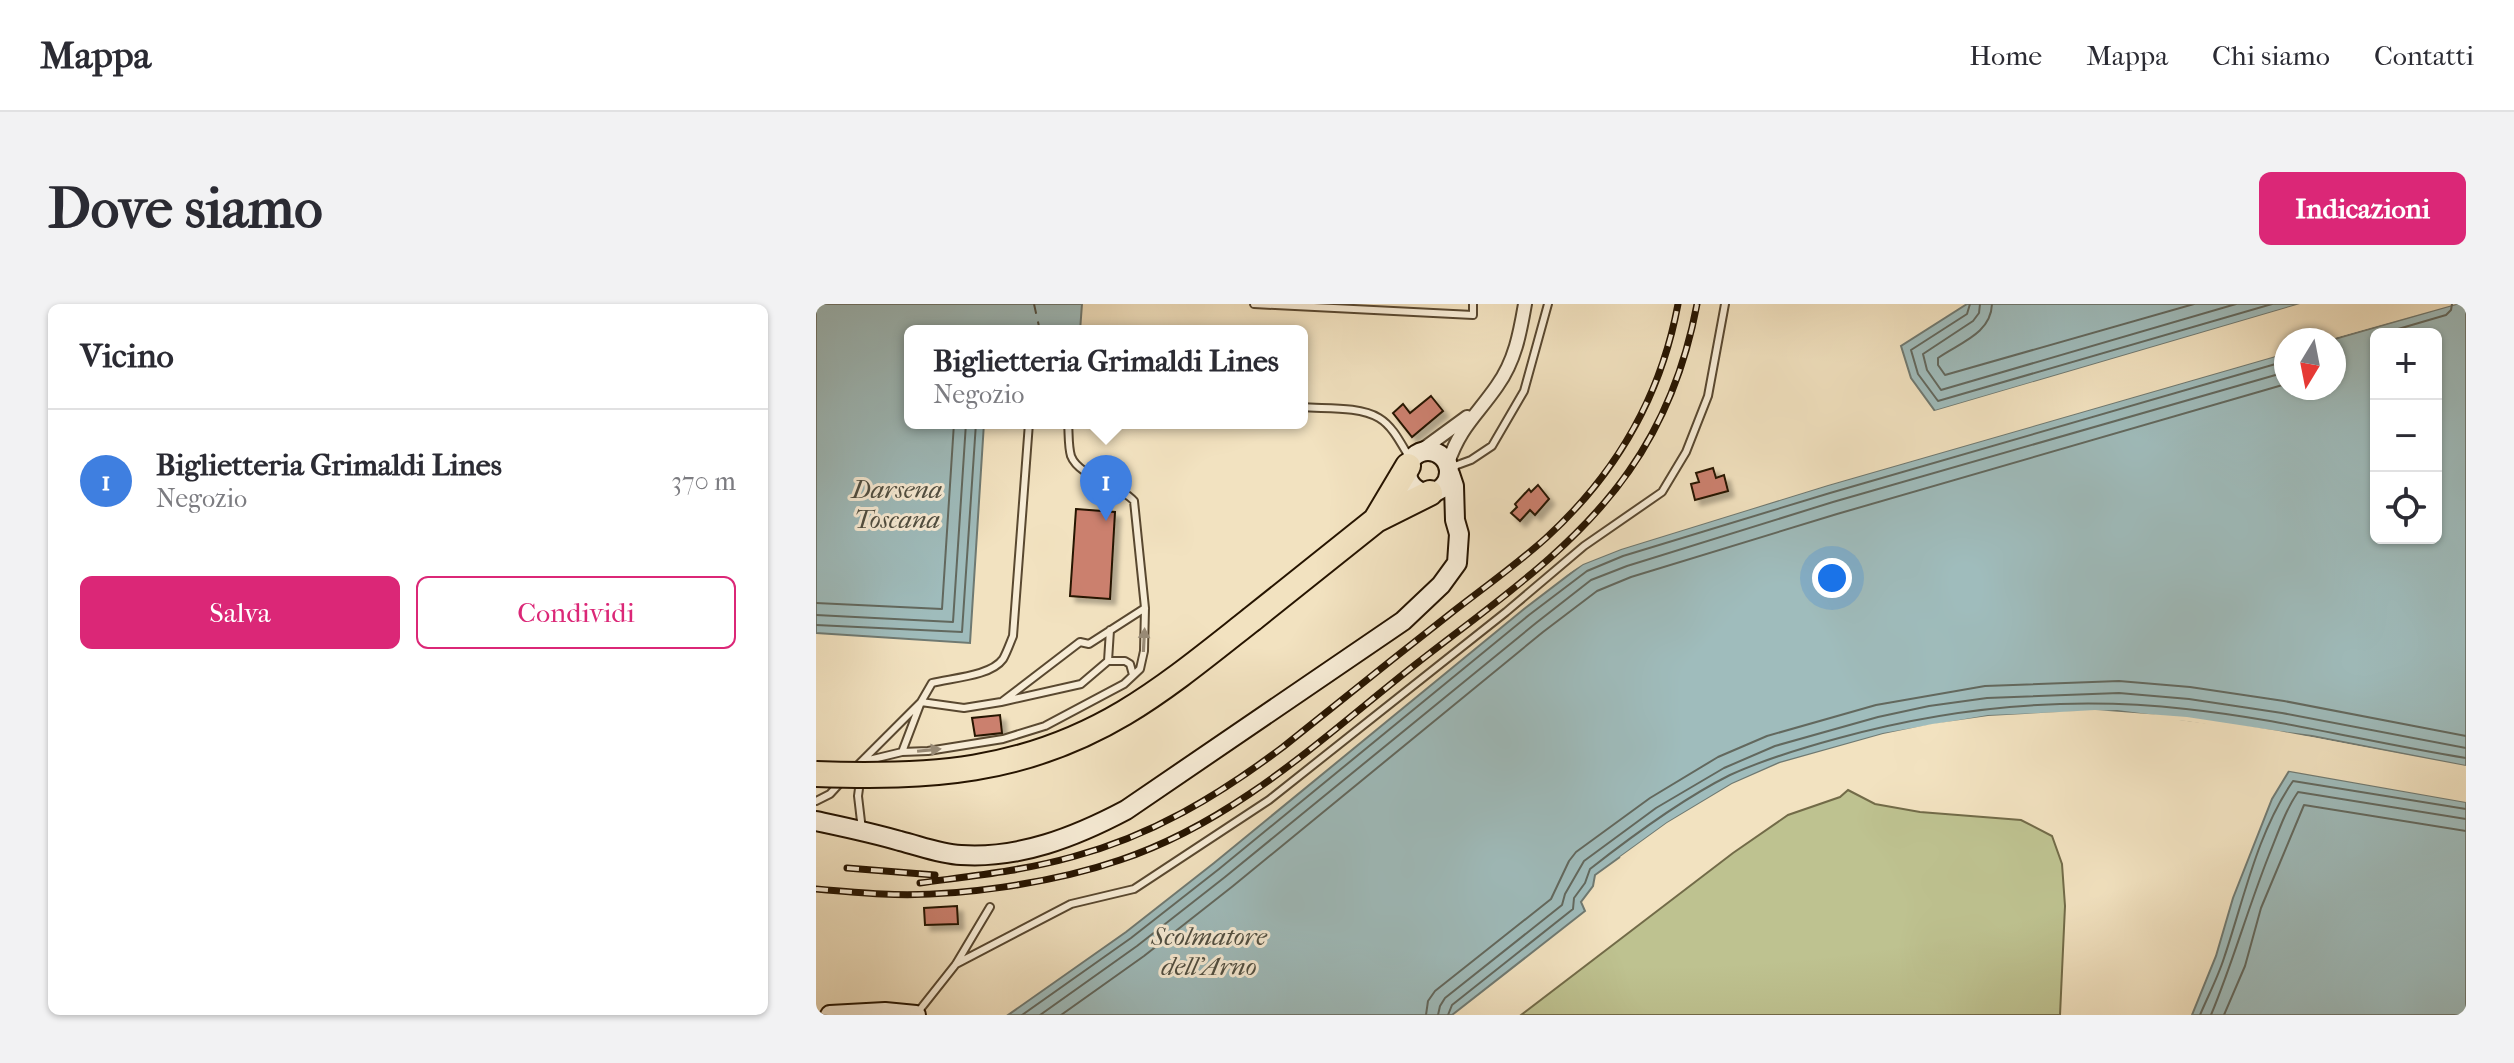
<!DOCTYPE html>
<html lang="it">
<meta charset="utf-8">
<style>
body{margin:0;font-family:"IM FELL French Canon",serif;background:#f2f2f3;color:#2b2b33}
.controls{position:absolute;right:24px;top:24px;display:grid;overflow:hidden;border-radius:12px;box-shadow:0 2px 6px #0004}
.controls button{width:72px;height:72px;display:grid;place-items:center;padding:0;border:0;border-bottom:2px solid #e1e1e2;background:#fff;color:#2b2b33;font:40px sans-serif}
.compass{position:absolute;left:1458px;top:24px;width:72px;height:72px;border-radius:50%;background:#fff;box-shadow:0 2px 6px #0004;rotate:190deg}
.you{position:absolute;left:1016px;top:274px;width:28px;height:28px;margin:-20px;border:6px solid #fff;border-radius:50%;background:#1a73e8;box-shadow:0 0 0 12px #1a73e833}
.badge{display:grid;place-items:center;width:52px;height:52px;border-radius:50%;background:#db2777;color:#fff;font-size:26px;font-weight:700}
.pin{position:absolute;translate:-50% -66px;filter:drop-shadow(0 2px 4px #0008)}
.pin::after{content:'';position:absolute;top:42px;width:28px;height:24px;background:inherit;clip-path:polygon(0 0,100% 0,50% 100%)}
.popup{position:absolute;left:88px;top:21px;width:404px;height:104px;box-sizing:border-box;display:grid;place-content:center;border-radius:12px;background:#fff;filter:drop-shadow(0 2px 6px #0005);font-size:26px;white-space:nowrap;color:#7c7c81}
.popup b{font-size:30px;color:#2b2b33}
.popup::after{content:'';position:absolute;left:50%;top:100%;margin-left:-16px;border:16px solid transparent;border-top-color:#fff}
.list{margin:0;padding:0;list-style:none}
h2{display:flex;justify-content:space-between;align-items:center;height:104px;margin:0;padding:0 32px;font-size:34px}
h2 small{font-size:26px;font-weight:400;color:#7c7c81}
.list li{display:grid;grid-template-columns:52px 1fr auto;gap:24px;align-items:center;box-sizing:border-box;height:144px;padding:0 32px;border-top:2px solid #e1e1e2}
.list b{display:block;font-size:30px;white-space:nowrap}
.list p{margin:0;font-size:26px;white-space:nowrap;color:#7c7c81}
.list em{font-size:26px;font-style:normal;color:#7c7c81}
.actions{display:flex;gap:16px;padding:24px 32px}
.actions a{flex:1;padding:18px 0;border:2px solid #db2777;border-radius:12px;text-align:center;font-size:28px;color:#db2777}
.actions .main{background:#db2777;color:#fff}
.icon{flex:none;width:44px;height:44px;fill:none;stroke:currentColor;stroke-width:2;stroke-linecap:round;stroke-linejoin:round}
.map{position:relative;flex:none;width:1650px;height:711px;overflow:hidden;border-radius:12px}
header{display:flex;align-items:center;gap:48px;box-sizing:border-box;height:112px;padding:0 40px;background:#fff;border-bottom:2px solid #e1e1e2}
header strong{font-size:38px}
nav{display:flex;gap:44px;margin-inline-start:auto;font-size:28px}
.intro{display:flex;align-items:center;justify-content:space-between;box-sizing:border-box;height:192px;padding:0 48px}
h1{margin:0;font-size:56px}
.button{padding:20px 36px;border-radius:12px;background:#db2777;color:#fff;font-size:28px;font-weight:700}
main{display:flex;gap:48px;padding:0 48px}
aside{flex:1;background:#fff;border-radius:12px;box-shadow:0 2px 6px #0004}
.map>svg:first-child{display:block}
</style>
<header>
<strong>Mappa</strong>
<nav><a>Home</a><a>Mappa</a><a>Chi siamo</a><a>Contatti</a></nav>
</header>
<div class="intro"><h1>Dove siamo</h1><a class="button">Indicazioni</a></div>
<main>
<aside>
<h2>Vicino<small></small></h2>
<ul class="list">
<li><span class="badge" style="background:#3f7fe0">1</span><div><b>Biglietteria Grimaldi Lines</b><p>Negozio</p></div><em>370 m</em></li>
</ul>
<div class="actions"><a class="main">Salva</a><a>Condividi</a></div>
</aside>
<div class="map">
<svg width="1650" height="711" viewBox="0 0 1650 711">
<defs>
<filter id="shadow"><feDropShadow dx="5.5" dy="5.5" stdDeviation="2" flood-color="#0004"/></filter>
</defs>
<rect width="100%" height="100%" fill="#f2e2c0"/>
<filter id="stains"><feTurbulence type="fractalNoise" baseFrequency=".0025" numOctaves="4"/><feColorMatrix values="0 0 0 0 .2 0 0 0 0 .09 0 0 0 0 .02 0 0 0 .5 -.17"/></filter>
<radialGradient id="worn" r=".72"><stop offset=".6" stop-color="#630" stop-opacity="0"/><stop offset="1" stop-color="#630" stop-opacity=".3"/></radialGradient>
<path fill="#bec290" stroke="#726b48" stroke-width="2" d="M1032,486L1059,500L1104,508L1205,516L1236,532L1246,560L1249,602L1244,711H705L917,549L972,511L1024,493Z"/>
<path fill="#9fbcbc" stroke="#6f7971" stroke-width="2" fill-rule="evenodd" d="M0,0H266L264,27H94V119H168L154,339L0,329Z
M1151,0H1484L1119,107L1095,74L1085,42Z
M1640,0H1650V462L1496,432L1301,407L1172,412L1067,430L963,459L916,480L851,519L779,571L777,582L765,598L769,607L636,711H192L310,628L398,559L708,305L767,260L805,245L1012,181L1470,49V84H1518V36H1515ZM1560,30H1620V234H1560Z
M1473,467L1650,498V711H1376L1400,652L1417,594L1456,495Z"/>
<path fill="#f2e2c0" d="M1484,0H1488L1485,4L1147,103L1119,111L1115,108Z
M1626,0H1640L1511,36L1514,32Z
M1470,45V49L1012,181L805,245L767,260L750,271L749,267L765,257L803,241L1011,177Z
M1279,406L1371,413L1463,427L1650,462V466L1495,436L1370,417L1279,410L1173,416L1068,434L965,463L918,483L853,522L806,556L804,553L851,519L916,480L964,459L1067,430L1116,420L1172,412Z
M1474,463L1650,494V498L1469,466Z"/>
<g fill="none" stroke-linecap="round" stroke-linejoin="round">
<path stroke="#62685e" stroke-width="2" d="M1154,0L1151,10L1095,46L1102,70L1122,97L1456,0
M1164,0L1163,9L1157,17L1107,50L1111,66L1125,86L1420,0
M1176,0C1175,30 1143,39 1122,54V61L1129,71L1378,0
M1565,30L1630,11L1635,6L1636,0
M0,299L126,305L138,119
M0,311L137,318L150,119
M0,321L146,328L160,119
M206,711L315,634L403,565L713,311L771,267L807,252L1014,189L1470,57
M224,711L321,642L409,573L720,319L775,276L811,262L1017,198L1470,68
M245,711L328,652L417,582L727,328L781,287L815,273L1021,210L1470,80
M610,711L612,697L619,687L735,595L753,557L760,548L834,494L902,453L951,432L1060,401L1169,382L1303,377L1374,383L1468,397L1650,432
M622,711L624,702L629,694L746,601L749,590L768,557L840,504L908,464L959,442L1062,413L1113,402L1171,394L1303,389L1373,395L1466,409L1650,444
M632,711L636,701L757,605L758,594L769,579L774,565C816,532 866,495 914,471C949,455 986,444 1023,434C1136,403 1253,392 1370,405C1465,415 1556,439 1650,454
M1384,711C1392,692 1402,673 1408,654C1428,595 1441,529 1477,477L1650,505
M1395,711C1417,658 1432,604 1453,551C1462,529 1469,507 1482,488L1650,515
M1408,711L1429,662L1445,604L1488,501L1650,527"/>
<path stroke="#504f42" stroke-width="2" stroke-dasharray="10 8" stroke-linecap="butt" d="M218,0L224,27"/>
</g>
<path fill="#cb806e" stroke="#261400" stroke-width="2" filter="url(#shadow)" d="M615,92L627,107L596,133L577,109L587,100L594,109Z
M897,164L900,174L908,171L912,187L879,196L875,180L883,178L880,169Z
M722,181L733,195L719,211L714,206L704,217L695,209L701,203L699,200L713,185L715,188Z
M260,205L299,208L294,295L254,292Z
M184,411L186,429L159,432L156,414Z
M141,602L142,620L109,621L108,604Z"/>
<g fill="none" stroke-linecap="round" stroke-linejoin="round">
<g stroke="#594830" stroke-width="10">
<path id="lane" d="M438,0L657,11V0
M486,103C509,105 543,102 563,114C578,123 586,142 595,156
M633,164L655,156L676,142L708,87L732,0
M292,357H309L314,360L317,371
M187,397L264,338L273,340L329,304
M86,448L105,398L148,404L185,398L265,380L292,357L294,326
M49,463L53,456L86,448L112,447L187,435L229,422L308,380L324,365L328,347L329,304L318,197C303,180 263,173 255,152C252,142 253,129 252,119
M39,464L105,398L116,379C136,374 175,372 187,355C191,348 194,339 197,332L213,119
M44,477L42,492L46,526
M0,497L14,490L25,478
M140,660L255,600L318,585L453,496L690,308L768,242L846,188L870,148L892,92L909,0
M102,708L140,660L174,603"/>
</g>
<g stroke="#594830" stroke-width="16">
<path id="street" d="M599,151L651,113
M632,159C644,123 661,111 681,82C699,57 704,29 709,0"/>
</g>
<g stroke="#261400" stroke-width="22">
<path id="secondary" d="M591 168a21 21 0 1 1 42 0a21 21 0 1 1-42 0Z
M0,517C28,523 57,529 84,537C104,542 124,550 145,551C203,555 259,533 310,506L587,317L625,281L641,259L643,230L639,216L638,182L634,170
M14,711L69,708L100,711"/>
</g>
<g stroke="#261400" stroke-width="28">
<path id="highway" d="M561,214L592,162
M436,315L560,216L614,189"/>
</g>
<use href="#lane" stroke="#f7ecd6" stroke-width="6"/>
<use href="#street" stroke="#f7ecd6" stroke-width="12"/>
<use href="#secondary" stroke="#f7ecd6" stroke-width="18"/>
<use href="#highway" stroke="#f2e2c0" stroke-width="24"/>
<g stroke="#261400" stroke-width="7">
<path id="rail" d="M31,564L119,571
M104,579C155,572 206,567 256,553C335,532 402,492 467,443C523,398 578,354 634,310C666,285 700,261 730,234C799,171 845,92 862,0
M0,585C22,587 44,589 66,590C138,594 237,579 304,556C420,517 506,434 600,360C675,301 758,246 813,167C848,117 870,59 881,0"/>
</g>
<use href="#rail" stroke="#f7ecd6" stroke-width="4" stroke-dasharray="12" stroke-linecap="butt"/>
<g stroke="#261400" stroke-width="28" stroke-linecap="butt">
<path id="highway-bridge" d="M0,470C113,474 207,469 308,409C353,382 394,348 436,315"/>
</g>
<use href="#highway-bridge" stroke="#f2e2c0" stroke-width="24"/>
</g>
<defs><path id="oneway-solid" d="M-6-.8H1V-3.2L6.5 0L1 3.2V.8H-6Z" transform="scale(2)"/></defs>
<g fill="#998b76">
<use href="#oneway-solid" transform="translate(328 336) rotate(-87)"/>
<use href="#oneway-solid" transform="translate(113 446) rotate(-6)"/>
</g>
<g text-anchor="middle" stroke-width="6" stroke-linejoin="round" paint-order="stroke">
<g font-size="26" font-style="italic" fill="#504f42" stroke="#f7ecd6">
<text x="81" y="194">Darsena<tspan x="81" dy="30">Toscana</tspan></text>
<text x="393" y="641">Scolmatore<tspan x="393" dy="30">dell'Arno</tspan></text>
</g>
</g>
<rect width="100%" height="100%" filter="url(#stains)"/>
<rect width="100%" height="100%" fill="url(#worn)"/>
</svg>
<div class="controls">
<button>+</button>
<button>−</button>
<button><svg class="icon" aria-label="locate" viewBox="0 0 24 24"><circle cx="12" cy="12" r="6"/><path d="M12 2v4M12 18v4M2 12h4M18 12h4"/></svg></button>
</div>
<svg class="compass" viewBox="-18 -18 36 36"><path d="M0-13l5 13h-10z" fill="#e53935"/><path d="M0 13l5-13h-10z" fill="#7c7c81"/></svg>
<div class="you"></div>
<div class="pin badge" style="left:290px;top:217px;background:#3f7fe0">1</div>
<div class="popup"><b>Biglietteria Grimaldi Lines</b>Negozio</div>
</div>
</main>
